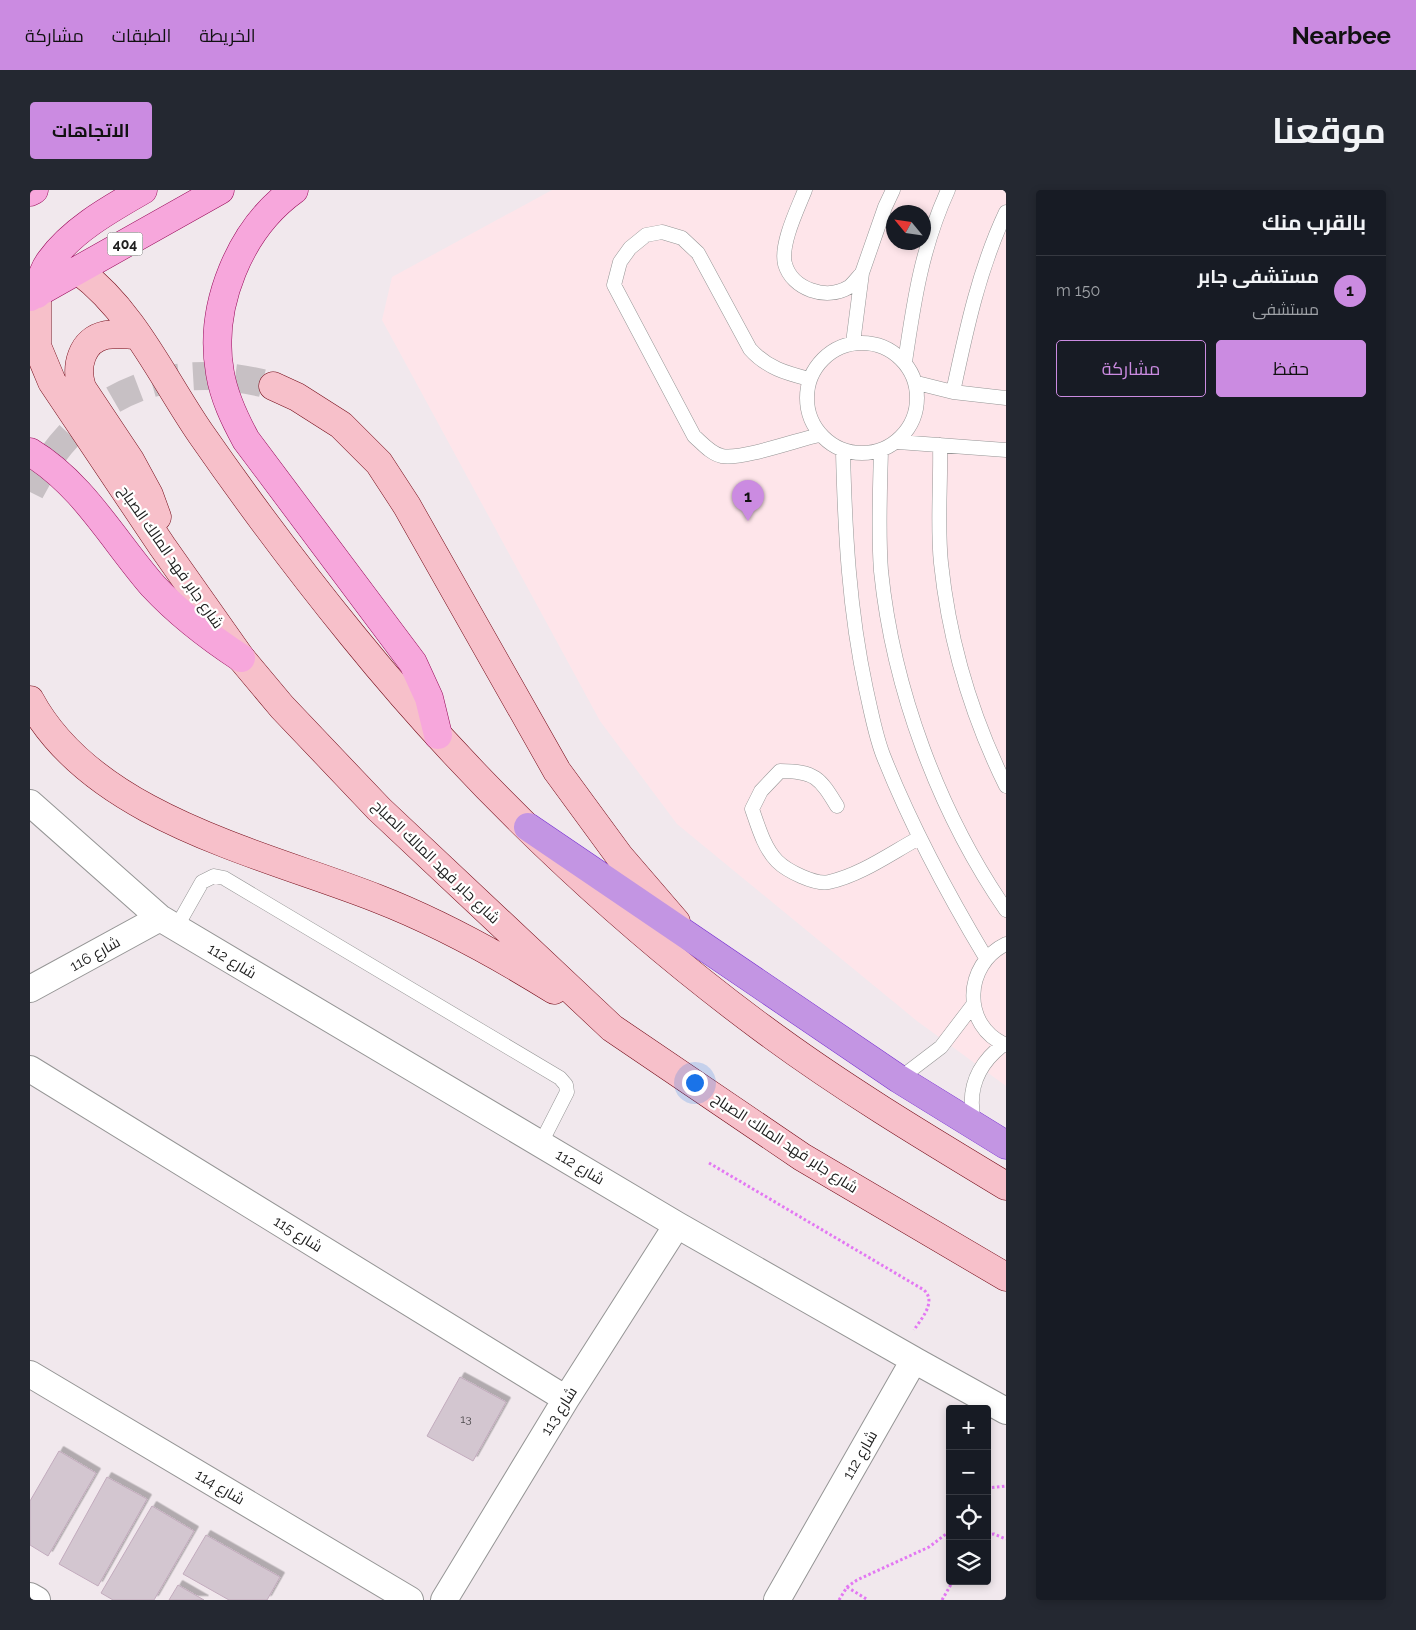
<!DOCTYPE html>
<html lang="ar">
<meta charset="utf-8">
<style>
body{margin:0;font-family:Raleway,Cairo,sans-serif;background:#242831;color:#f1f3f6;direction:rtl}
.controls{position:absolute;right:15px;bottom:15px;display:grid;overflow:hidden;border-radius:5px;box-shadow:0 2px 8px #0003}
.controls button{width:45px;height:45px;display:grid;place-items:center;padding:0;border:0;border-bottom:1px solid #363941;background:#171b24;color:#f1f3f6;font:25px sans-serif}
.compass{position:absolute;left:856px;top:15px;width:45px;height:45px;border-radius:50%;background:#171b24;box-shadow:0 2px 8px #0003;rotate:299deg}
.you{position:absolute;left:664px;top:892px;width:18px;height:18px;margin:-12px;border:4px solid #fff;border-radius:50%;background:#1a73e8;box-shadow:0 0 0 8px #1a73e833}
.badge{display:grid;place-items:center;width:32px;height:32px;border-radius:50%;background:#cb8be1;color:#111;font-size:16px;font-weight:700}
.pin{position:absolute;translate:-50% -41px;filter:drop-shadow(0 1px 2px #0008)}
.pin::after{content:'';position:absolute;top:26px;width:18px;height:15px;background:inherit;clip-path:polygon(0 0,100% 0,50% 100%)}
.list{margin:0;padding:0;list-style:none}
h2{display:flex;justify-content:space-between;align-items:center;height:65px;margin:0;padding:0 20px;font-size:21px}
h2 small{font-size:16px;font-weight:400;color:#9ea1a6}
.list li{display:grid;grid-template-columns:32px 1fr auto;gap:15px;align-items:center;box-sizing:border-box;height:70px;padding:0 20px;border-top:1px solid #363941}
.list b{display:block;font-size:19px;white-space:nowrap}
.list p{margin:0;font-size:16px;white-space:nowrap;color:#9ea1a6}
.list em{font-size:16px;font-style:normal;color:#9ea1a6}
.actions{display:flex;gap:10px;padding:15px 20px}
.actions a{flex:1;padding:11px 0;border:1px solid #cb8be1;border-radius:5px;text-align:center;font-size:18px;color:#cb8be1}
.actions .main{background:#cb8be1;color:#111}
.icon{flex:none;width:28px;height:28px;fill:none;stroke:currentColor;stroke-width:2;stroke-linecap:round;stroke-linejoin:round}
.map{position:relative;flex:none;width:976px;height:1410px;overflow:hidden;direction:ltr;border-radius:5px}
header{display:flex;align-items:center;gap:30px;box-sizing:border-box;height:70px;padding:0 25px;background:#cb8be1;color:#111}
header strong{font-size:24px}
nav{display:flex;gap:28px;margin-inline-start:auto;font-size:18px}
.intro{display:flex;align-items:center;justify-content:space-between;box-sizing:border-box;height:120px;padding:0 30px}
h1{margin:0;font-size:35px}
.button{padding:12px 22px;border-radius:5px;background:#cb8be1;color:#111;font-size:18px;font-weight:700}
main{display:flex;gap:30px;padding:0 30px}
aside{flex:1;background:#171b24;border-radius:5px;box-shadow:0 2px 8px #0003}
.map>svg:first-child{display:block}
</style>
<header>
<strong>Nearbee</strong>
<nav><a>الخريطة</a><a>الطبقات</a><a>مشاركة</a></nav>
</header>
<div class="intro"><h1>موقعنا</h1><a class="button">الاتجاهات</a></div>
<main>
<aside>
<h2>بالقرب منك<small></small></h2>
<ul class="list">
<li><span class="badge">1</span><div><b>مستشفى جابر</b><p>مستشفى</p></div><em>150 m</em></li>
</ul>
<div class="actions"><a class="main">حفظ</a><a>مشاركة</a></div>
</aside>
<div class="map">
<svg width="976" height="1410" viewBox="0 0 976 1410">
<defs>
<filter id="shadow"><feDropShadow dx="4.5" dy="-4.5" stdDeviation="0" flood-color="#0004"/></filter>
</defs>
<rect width="100%" height="100%" fill="#f1e8ed"/>
<path fill="#fee5ea" fill-rule="evenodd" d="M522,0H976V896L887,831L647,634L570,531L352,130L362,87ZM864,22H894V52H864Z"/>
<path fill="#d3c6d0" stroke="#c2abbd" filter="url(#shadow)" d="M430,1187L476,1212L443,1271L397,1246Z
M29,1261L66,1283L18,1366L0,1355V1311Z
M77,1287L117,1309L68,1396L29,1374Z
M122,1316L164,1341L124,1410H83L71,1403Z
M176,1345L250,1387L237,1410H199L153,1384Z
M148,1395L174,1410H139Z"/>
<g fill="none" stroke-linecap="round" stroke-linejoin="round">
<path stroke="#c7c0c4" stroke-width="28" stroke-dasharray="28 14" stroke-linecap="butt" d="M0,302C50,204 137,166 243,196"/>
<g stroke="#959595" stroke-width="15">
<path id="lane" d="M775,0C768,18 750,54 755,74C762,99 796,111 819,97C823,94 828,87 832,83
M777 208a55 55 0 1 1 110 0a55 55 0 1 1-110 0Z
M823,153L832,83L855,17L863,0
M875,172C884,110 892,57 918,0
M779,189C756,183 737,178 720,159L668,63L652,48L632,42L616,45L600,58L590,72L584,95L664,246C672,253 681,264 692,266C711,270 767,250 789,245
M887,193L923,202L976,208
M923,202C936,141 949,79 976,22
M868,252L976,260
M910,255C911,294 907,335 911,373C919,450 942,527 976,596
M851,260C850,301 848,341 851,381C863,499 909,623 976,720
M813,262C815,342 819,420 836,499C841,521 845,544 853,565C881,636 917,703 956,768
M807,616C790,588 785,581 750,581L731,601L722,619C728,636 734,658 747,671C757,681 785,695 799,692C831,685 861,663 889,648
M146,738L172,692L184,686L194,688L530,888L536,895L537,902L511,953
M976,754C934,774 931,836 976,855
M869,889L911,857L943,815
M945,935C936,902 946,875 974,854"/>
</g>
<g stroke="#959595" stroke-width="28">
<path id="street" d="M0,613L130,728L647,1035L884,1170L747,1410
M0,799L130,728
M0,879L536,1209
M884,1170L976,1221
M0,1184L380,1410
M0,1406L7,1410
M414,1410L536,1209L647,1035"/>
</g>
<g stroke="#750b18" stroke-width="29">
<path id="secondary" d="M49,81C104,122 133,189 171,244C219,313 269,380 322,445C440,591 582,727 732,838C810,896 893,946 976,996
M7,104V156L22,192L132,356L211,468L252,517L349,619L582,838L772,967L976,1087
M108,145C98,145 87,143 76,145C51,150 45,177 52,198L100,270L119,305L127,327
M243,196L267,207L311,235L349,273L377,316L527,581L590,667L646,732
M0,510C63,627 231,663 346,708C408,732 468,765 524,800"/>
</g>
<g stroke="#960857" stroke-width="29">
<path id="primary" d="M264,0C210,39 178,116 190,183C194,207 204,228 216,250L383,473L399,508L408,545
M0,2L4,0
M7,104C10,93 13,80 20,71C42,40 80,19 113,0
M0,107L190,0
M0,262C53,294 83,350 123,396C149,424 179,447 211,468"/>
</g>
<g stroke="#7732d2" stroke-width="29">
<path id="highway" d="M498,637L869,889L976,955"/>
</g>
<path stroke="#e377f3" stroke-width="3" stroke-dasharray="2.5 2.5" stroke-linecap="butt" d="M679,973L894,1100C907,1112 891,1129 884,1140
M957,1298L976,1296
M957,1345L964,1344L976,1349
M817,1397L838,1410
M809,1410L817,1397L827,1390L899,1357L920,1341
M912,1410L923,1391"/>
<use href="#lane" stroke="#fff" stroke-width="14"/>
<use href="#street" stroke="#fff" stroke-width="26"/>
<use href="#secondary" stroke="#f7c0ca" stroke-width="28"/>
<use href="#primary" stroke="#f7a7dc" stroke-width="28"/>
<use href="#highway" stroke="#c395e3" stroke-width="28"/>
</g>
<g text-anchor="middle" stroke-width="4.5" stroke-linejoin="round" paint-order="stroke">
<g font-size="12" fill="#4e4a4d">
<text x="436" y="1233">13</text>
</g>
<rect fill="#fff" stroke="#646464" stroke-width="1" x="77.5" y="42.5" width="35" height="23" rx="4"/>
<g font-size="14" font-weight="bold" fill="#212121">
<text x="95" y="59">404</text>
</g>
<g font-size="15" fill="#212121" stroke="#fff">
<text transform="translate(141 367) rotate(55)" y="5">شارع جابر فهد المالك الصباح</text>
<text transform="translate(406 672) rotate(44)" y="5">شارع جابر فهد المالك الصباح</text>
<text transform="translate(65 764) rotate(-29)" y="5">شارع 116</text>
<text transform="translate(202 771) rotate(31)" y="5">شارع 112</text>
<text transform="translate(755 953) rotate(33)" y="5">شارع جابر فهد المالك الصباح</text>
<text transform="translate(550 977) rotate(31)" y="5">شارع 112</text>
<text transform="translate(268 1044) rotate(32)" y="5">شارع 115</text>
<text transform="translate(529 1221) rotate(-58)" y="5">شارع 113</text>
<text transform="translate(830 1265) rotate(-60)" y="5">شارع 112</text>
<text transform="translate(190 1297) rotate(31)" y="5">شارع 114</text>
</g>
</g>
</svg>
<div class="controls">
<button>+</button>
<button>−</button>
<button><svg class="icon" aria-label="locate" viewBox="0 0 24 24"><circle cx="12" cy="12" r="6"/><path d="M12 2v4M12 18v4M2 12h4M18 12h4"/></svg></button>
<button><svg class="icon" aria-label="layers" viewBox="0 0 24 24"><path d="M12 4l9 5-9 5-9-5zM3 14l9 5 9-5"/></svg></button>
</div>
<svg class="compass" viewBox="-18 -18 36 36"><path d="M0-13l5 13h-10z" fill="#e53935"/><path d="M0 13l5-13h-10z" fill="#9ea1a6"/></svg>
<div class="you"></div>
<div class="pin badge" style="left:718px;top:331px">1</div>
</div>
</main>
